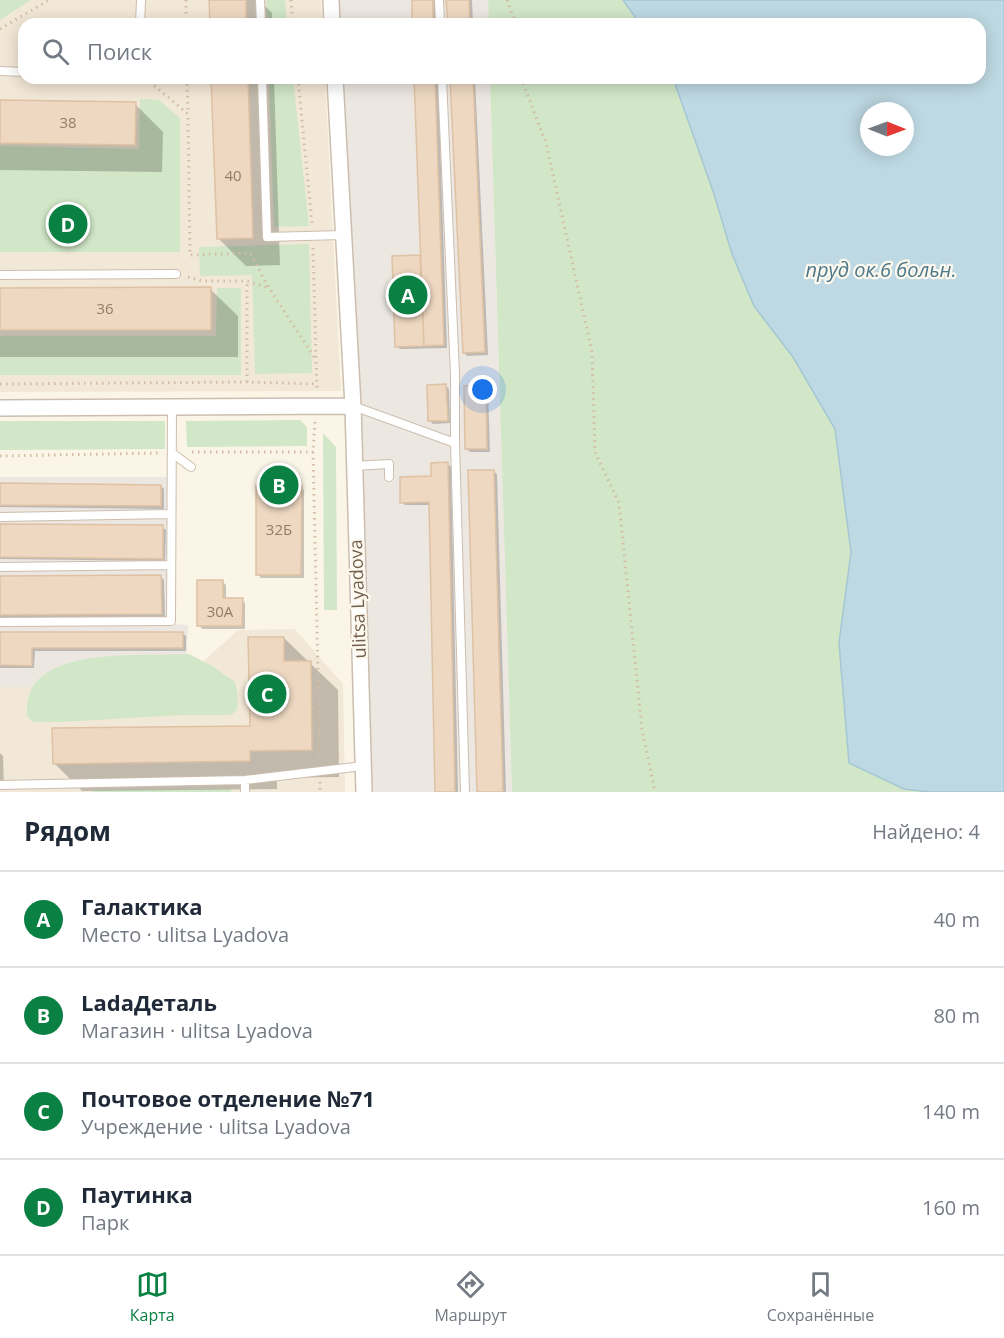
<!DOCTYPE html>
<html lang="ru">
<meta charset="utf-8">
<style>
body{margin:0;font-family:"Open Sans",sans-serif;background:#f2f2f3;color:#1f2937}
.compass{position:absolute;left:860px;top:102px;width:54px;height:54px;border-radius:50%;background:#fff;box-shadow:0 3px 15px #0003;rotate:91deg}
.you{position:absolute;left:483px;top:390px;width:21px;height:21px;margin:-15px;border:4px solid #fff;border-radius:50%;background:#1a73e8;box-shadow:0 0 0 9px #1a73e833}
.badge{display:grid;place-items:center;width:39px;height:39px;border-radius:50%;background:#0b8043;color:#fff;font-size:20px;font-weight:700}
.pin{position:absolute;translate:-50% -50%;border:3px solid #fff;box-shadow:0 2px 6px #0006}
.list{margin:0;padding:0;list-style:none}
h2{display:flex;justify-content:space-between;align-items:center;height:78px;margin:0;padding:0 24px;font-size:26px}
h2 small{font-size:20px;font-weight:400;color:#747a83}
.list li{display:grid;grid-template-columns:39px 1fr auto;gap:18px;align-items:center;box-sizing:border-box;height:96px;padding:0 24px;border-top:2px solid #e0e1e3}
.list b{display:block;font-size:22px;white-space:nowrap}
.list p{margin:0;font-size:20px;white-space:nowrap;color:#747a83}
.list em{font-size:20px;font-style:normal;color:#747a83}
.icon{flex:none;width:33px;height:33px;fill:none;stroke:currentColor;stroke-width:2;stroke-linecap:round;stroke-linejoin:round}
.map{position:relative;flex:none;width:1004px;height:792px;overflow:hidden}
.search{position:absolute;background:#fff;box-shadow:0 3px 15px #0003;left:18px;right:18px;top:18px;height:66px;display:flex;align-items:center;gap:15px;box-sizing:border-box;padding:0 21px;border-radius:18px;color:#747a83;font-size:22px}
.sheet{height:462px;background:#fff}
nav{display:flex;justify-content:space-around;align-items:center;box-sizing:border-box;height:84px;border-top:2px solid #e0e1e3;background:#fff;font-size:16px;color:#747a83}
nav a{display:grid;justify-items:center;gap:3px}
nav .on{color:#0b8043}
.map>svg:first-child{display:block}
</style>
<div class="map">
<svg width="1004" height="792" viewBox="0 0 1004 792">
<rect width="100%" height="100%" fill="#fbf5e8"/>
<path fill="#f2e8d7" d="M0,0H321L322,24H24V78H325L341,391L0,392Z
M295,629L343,684L345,792H0V687H175L238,630Z"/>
<path fill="#ece7e1" d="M339,0H488L489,24H340Z
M342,78H490L512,792H370Z
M0,477H175V624L188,625L187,651L175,687H0Z"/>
<path fill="#d1e7c7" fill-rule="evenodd" d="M0,0H31L0,20Z
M266,0H285L287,24H267Z
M488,0H1004V792H512L490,78H980V24H489ZM869,111H905V147H869Z
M269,78H293L309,226L274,227Z
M140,99L159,100L180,118V252H0V146L139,149Z
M309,244L312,373L255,374L252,275L200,276L199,247Z
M217,288H241V375H0V336H216Z
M300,420L307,427V446L187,447L186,421Z
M0,421H165V449L0,450Z
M323,433L336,447L337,610H324Z
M189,654L212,666L235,682L238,696L237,710L231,715H181L61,722H33L27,716C27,709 27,700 30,693C48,646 148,657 189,654Z
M231,789V792H92L95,790Z"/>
<path fill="#bed9e3" stroke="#a5c7d4" stroke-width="1.5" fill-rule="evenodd" d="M623,0H1004V792H930L904,789L849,763L839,643L851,552L835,429L793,357L754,306L732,254L714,194L673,78H980V24H640ZM869,111H905V147H869Z"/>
<path fill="#0003" d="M210,0H259L272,13V24H211Z
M413,0H435L436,24H414Z
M448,0H472L473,24H449Z
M213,78H274L280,265L246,266L218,238Z
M416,78H438L447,348L400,349L397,346L394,257L422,256Z
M451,78H475L488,355L467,356L464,352Z
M0,102L135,104L163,132L162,172L0,170Z
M210,289L238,316V357H0V290Z
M446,386L449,389L450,423L433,424L430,421Z
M485,386L488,390L490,452H470L467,449Z
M447,464L451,467L458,792H437L430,505H405L402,502Z
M493,471L497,474L506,792H478Z
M0,485L161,486L164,489V509L0,507Z
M301,487L304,490V578H261L258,574Z
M0,525L162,527L166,530L165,561L0,559Z
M0,577H161L164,580L165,617L0,618Z
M223,582L226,585V599L242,600L245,603V629H202L199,625Z
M0,633H182L186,636V651H35L34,668H0Z
M284,638L338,690L339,777L277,778V789L82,791L54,763L251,727Z
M0,753L3,756L4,790H0Z"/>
<path fill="#eed8c2" stroke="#dfc1a4" stroke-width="1.5" d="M209,0H246V24H210Z
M412,0H433V24H412Z
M446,0H469L470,24H448Z
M211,78H248L253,238L217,239Z
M414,78H435L444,345L424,346Z
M450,78H473L485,352L463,353Z
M0,100L136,102L135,145L0,143Z
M420,255L424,346L395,347L392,256Z
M211,287V330H0V288Z
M446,384L448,421H428L427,385Z
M486,385L487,449H465L464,386Z
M448,462L455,792H435L429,502L400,503V477L431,476V463Z
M468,470H494L503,792H477Z
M0,483L161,485V506L0,505Z
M256,485H302L301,575H256Z
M0,524L163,525V559L0,557Z
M161,575L162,614L0,615V576Z
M197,580H223V598H243L242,626H197Z
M0,632H183V648H32V666L0,665Z
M248,637H284V661H311L312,750L250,751V761L53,764L52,728L250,726Z"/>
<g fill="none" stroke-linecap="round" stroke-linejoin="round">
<g stroke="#ccbeaf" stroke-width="10">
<path id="service" d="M260,0L261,24
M439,0L440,24
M140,24L141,0
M0,71L24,72
M262,78L267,237L343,235
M442,78L455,374V443L465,792
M0,275L176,274
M353,406L455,443
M172,453L191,467
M354,466L389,464V477
M0,517L171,514
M0,567L171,565
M0,622L171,621L172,407
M0,785L245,780L363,766
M245,792V780"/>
</g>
<g stroke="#ccbeaf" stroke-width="18">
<path id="minor" d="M331,0L332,24
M335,78L353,406L364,792
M0,408L353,406"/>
</g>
<path stroke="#d3bca5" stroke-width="3" stroke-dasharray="1.5 4.5" stroke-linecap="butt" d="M186,0V24
M291,0L293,24
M507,0L516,24
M0,29L49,0
M145,78L188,114L190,255L250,253L269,288L316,360
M187,78L188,114
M298,78L312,224
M521,78L546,143L592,352L595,452L619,503L642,729L655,792
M313,248L317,391
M188,277L202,281H247L269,288
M247,382V282
M0,384L247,382L318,384
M315,422L313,452L320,760
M192,452H313
M0,456L158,453
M320,782V792"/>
<use href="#service" stroke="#fff" stroke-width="8"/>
<use href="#minor" stroke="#fff" stroke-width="15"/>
</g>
<g text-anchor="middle" stroke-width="4.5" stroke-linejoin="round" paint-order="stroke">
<g font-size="15" fill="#917d6b">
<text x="68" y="128">38</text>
<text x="233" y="181">40</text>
<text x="105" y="314">36</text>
<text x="279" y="535">32Б</text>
<text x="220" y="617">30А</text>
</g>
<g font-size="18" fill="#725f4e" stroke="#fdf9ee">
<text transform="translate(358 599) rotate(-92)" y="6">ulitsa Lyadova</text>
</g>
<g font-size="20" font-style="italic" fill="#4d798a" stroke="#fdf9ee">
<text x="881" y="277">пруд ок.6 больн.</text>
</g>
</g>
</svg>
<svg class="compass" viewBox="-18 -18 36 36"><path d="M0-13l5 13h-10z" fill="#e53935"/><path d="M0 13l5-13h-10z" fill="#747a83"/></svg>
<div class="you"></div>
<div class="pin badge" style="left:408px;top:295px">A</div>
<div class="pin badge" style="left:279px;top:485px">B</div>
<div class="pin badge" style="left:267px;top:694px">C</div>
<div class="pin badge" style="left:68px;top:224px">D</div>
<div class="search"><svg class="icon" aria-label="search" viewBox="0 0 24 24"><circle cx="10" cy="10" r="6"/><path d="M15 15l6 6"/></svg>Поиск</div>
</div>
<section class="sheet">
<h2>Рядом<small>Найдено: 4</small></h2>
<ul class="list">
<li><span class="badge">A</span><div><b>Галактика</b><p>Место · ulitsa Lyadova</p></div><em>40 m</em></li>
<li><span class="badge">B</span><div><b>LadaДеталь</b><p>Магазин · ulitsa Lyadova</p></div><em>80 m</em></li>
<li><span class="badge">C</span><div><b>Почтовое отделение №71</b><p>Учреждение · ulitsa Lyadova</p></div><em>140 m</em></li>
<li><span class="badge">D</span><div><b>Паутинка</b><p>Парк</p></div><em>160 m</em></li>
</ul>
</section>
<nav>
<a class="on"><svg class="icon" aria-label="map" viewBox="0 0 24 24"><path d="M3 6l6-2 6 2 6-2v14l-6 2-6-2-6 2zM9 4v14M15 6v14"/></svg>Карта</a>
<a><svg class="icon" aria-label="directions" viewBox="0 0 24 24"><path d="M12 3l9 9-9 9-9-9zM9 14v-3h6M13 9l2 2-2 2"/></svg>Маршрут</a>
<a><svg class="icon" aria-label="saved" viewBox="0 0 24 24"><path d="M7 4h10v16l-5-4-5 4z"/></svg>Сохранённые</a>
</nav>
